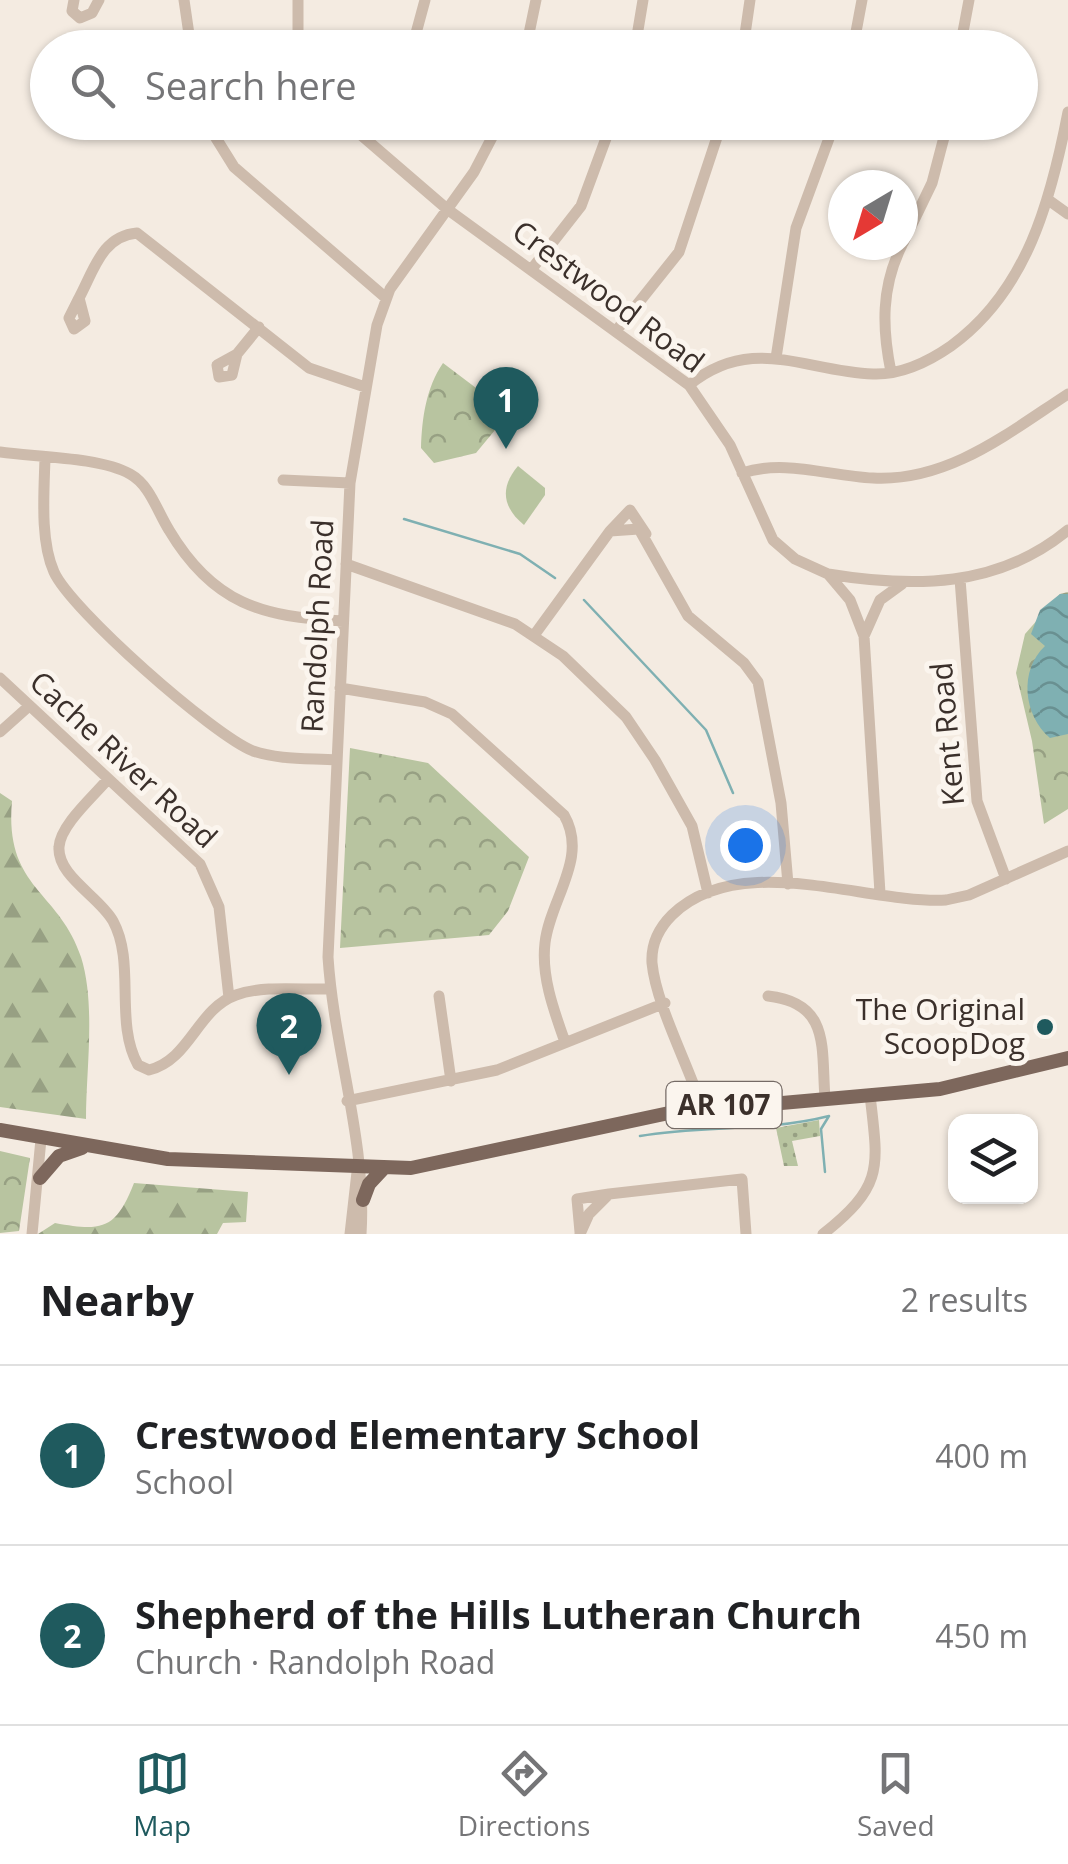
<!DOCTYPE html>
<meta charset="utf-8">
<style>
body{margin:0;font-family:"Open Sans",sans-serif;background:#f2f2f2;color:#202124}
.controls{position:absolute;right:30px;bottom:30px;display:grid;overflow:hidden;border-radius:20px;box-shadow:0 2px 8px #0004}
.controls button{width:90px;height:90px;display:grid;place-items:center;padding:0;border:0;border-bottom:2px solid #e0e0e0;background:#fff;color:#202124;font:50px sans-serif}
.compass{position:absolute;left:828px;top:170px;width:90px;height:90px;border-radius:50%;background:#fff;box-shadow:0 2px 8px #0004;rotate:218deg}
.you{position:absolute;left:745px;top:845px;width:35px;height:35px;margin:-25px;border:8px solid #fff;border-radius:50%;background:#1a73e8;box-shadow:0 0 0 15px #1a73e833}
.badge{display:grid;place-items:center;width:65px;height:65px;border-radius:50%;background:#1f5a5e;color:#fff;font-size:32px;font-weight:700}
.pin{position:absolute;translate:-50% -82px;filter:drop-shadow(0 2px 5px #0008)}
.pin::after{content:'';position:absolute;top:52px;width:35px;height:30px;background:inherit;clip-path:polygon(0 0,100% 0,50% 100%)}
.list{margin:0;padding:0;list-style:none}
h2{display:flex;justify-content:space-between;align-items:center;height:130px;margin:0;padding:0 40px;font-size:42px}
h2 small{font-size:32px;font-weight:400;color:#757577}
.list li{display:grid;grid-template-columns:65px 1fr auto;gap:30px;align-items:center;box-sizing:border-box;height:180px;padding:0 40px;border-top:2px solid #e0e0e0}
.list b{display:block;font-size:38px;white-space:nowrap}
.list p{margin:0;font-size:32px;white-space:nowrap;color:#757577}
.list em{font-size:32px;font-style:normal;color:#757577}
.icon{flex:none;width:55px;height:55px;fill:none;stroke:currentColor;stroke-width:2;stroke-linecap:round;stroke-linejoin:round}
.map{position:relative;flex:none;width:1068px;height:1234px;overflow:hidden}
.search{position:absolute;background:#fff;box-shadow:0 2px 8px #0004;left:30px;right:30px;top:30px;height:110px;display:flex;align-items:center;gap:25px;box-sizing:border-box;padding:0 35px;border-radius:55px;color:#757577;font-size:38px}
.sheet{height:490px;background:#fff}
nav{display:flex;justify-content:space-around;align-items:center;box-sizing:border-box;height:140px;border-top:2px solid #e0e0e0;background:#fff;font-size:28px;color:#757577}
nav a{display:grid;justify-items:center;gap:5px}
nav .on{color:#1f5a5e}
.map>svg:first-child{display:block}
</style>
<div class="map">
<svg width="1068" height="1234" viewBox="0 0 1068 1234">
<defs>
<pattern id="grass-dots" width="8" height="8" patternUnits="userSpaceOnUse" patternTransform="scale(2.5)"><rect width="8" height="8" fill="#b8c4a0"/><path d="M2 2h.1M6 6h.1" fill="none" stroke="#97a083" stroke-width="1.8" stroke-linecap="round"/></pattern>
<pattern id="forest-firs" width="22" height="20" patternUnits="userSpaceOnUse" patternTransform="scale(2.5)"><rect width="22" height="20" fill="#b8c4a0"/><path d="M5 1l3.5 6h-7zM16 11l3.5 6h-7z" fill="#97a083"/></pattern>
<pattern id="park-crowns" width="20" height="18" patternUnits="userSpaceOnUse" patternTransform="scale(2.5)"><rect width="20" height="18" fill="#b8c4a0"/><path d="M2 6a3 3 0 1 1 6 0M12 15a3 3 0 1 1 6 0" fill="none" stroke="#97a083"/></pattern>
<pattern id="water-waves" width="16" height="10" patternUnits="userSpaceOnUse" patternTransform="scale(2.5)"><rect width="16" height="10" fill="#7fb0b2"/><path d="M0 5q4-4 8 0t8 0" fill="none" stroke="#699091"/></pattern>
</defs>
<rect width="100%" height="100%" fill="#f4ebe1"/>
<path fill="url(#grass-dots)" d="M819,1120L820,1136L792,1141L798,1166H784L776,1128Z"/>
<path fill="url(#forest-firs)" d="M0,793L12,801C4,889 59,890 81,957C96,1005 86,1069 86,1119L0,1107Z
M134,1183L248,1192L246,1222L223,1223L217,1234H38L55,1223C103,1232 116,1229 134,1183Z"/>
<path fill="url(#park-crowns)" d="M443,363L488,397L482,406L500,424L476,453L434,463L421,448C422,418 426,388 443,363Z
M1068,592V809L1044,824L1032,741L1016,673L1025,634L1060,594Z
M350,748L428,763L529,857L508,911L489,935L340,948Z
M0,1151L30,1158L19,1231L0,1233Z"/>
<path fill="#b8c4a0" d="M518,466L545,488V495L524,525C502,507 500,487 518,466Z"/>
<path fill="url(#water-waves)" d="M1060,594H1068V734L1050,738C1023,715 1019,670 1045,646L1031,634L1040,610Z"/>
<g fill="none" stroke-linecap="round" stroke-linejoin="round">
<path stroke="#7fb0b2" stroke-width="2.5" d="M404,519L520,554L555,578
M584,600L706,730L733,793
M640,1136C703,1125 766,1132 829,1116
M825,1172L821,1129L829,1116"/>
<path stroke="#cdbbac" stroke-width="11" d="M74,0L72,11L80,18L92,13L99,0
M184,0L191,48
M298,0V48
M412,48L425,0
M526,48L536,0
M635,48L643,0
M743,48L750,0
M853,48L862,0
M960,48L969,0
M206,122L234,167L386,298
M346,122L447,209L689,385L730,445L773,540L795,559L828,574L850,600L864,636
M1047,199L1068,214
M903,243L932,183L948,122
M531,270L581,206L612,122
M79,298C94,270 102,236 137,233L309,368L365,387
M79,298L85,321L74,329L69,318Z
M616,331L679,252L722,122
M237,354L232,375L219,377L217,365Z
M237,354L259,327
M776,358L796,228L835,122
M891,372C882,328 881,287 902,245
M689,385C752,334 803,371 873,374C901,375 928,362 951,346C1027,291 1051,200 1068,112
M0,452C35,457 100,457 130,474C150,485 157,511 169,530C213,604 262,617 343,621
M45,458C44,493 40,541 54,572C71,610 213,735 253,751C279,760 310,758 337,760
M742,473C785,459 829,476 873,478C948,482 1008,433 1068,394
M283,480L350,483
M610,531L630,510L646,534
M346,564L515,624L563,656L626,717L655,760L692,826L708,893
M828,574C913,588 998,588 1068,530
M960,579L977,801L1006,879
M535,634L610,531L639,529L688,616L744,663L758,682L781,803L788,884
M0,678L200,864L219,907L229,998
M340,688L425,702L452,714L564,815C589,858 550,899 545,943C541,976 554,1011 565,1042
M0,732L28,707
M108,779C94,796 60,825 59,847C57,876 100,897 113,921C136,963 114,1022 138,1065L149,1070C190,1060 197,1009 236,995C264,985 301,990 330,989
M880,893L864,636L880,600L902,584
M439,996L451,1081
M768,996C831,1003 821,1048 825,1098
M347,1101L497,1070L665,1003
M702,1108C689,1066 656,1005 652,963C651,945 659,928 672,915C740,849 865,904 946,900L969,895L1068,851
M580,1232L577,1199L609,1194
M32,1234L41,1139
M350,1234L357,1172
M361,1234C367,1142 334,1050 328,957L350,483L377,325L390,289L474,172L500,122
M580,1234L589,1214L609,1194L742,1179L746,1234
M823,1234C885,1185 878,1167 870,1095"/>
<path stroke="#7d675c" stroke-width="14" d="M0,1130L168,1159L411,1168L669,1113L940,1089L1068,1058
M40,1178L59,1156L82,1148
M363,1200L369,1184L383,1169"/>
</g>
<circle fill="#1f5a5e" stroke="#fbf5ee" stroke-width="4" cx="1045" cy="1027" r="10"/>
<g text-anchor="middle" stroke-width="10" stroke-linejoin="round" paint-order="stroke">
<rect fill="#fbf5ee" stroke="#756b66" stroke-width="2.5" x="666.5" y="1082" width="115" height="46" rx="8"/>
<g font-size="28" font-weight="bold" fill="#3b302b">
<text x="724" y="1115">AR 107</text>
</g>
<g font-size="30" fill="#3b302b" stroke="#fbf5ee">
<text transform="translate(608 297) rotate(37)" y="10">Crestwood Road</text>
<text transform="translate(318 626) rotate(-87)" y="10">Randolph Road</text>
<text transform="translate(948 734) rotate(-95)" y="10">Kent Road</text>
<text transform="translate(123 760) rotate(43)" y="10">Cache River Road</text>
</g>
<g font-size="30" fill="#3b302b" stroke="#fbf5ee" text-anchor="end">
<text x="1025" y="1020">The Original<tspan x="1025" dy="34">ScoopDog</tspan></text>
</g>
</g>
</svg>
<div class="controls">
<button><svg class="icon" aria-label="layers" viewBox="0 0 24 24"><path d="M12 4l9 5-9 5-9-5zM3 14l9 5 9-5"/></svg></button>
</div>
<svg class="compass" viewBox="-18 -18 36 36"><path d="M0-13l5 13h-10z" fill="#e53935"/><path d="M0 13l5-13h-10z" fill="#757577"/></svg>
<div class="you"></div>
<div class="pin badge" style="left:506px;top:449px">1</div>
<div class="pin badge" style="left:289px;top:1075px">2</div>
<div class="search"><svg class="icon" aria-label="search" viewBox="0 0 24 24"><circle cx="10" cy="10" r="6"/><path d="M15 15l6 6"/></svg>Search here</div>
</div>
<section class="sheet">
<h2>Nearby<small>2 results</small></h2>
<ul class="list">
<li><span class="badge">1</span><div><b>Crestwood Elementary School</b><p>School</p></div><em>400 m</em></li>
<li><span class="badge">2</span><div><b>Shepherd of the Hills Lutheran Church</b><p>Church · Randolph Road</p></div><em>450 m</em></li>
</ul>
</section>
<nav>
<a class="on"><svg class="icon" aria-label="map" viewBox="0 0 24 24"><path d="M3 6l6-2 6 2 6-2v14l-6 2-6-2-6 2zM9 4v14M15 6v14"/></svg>Map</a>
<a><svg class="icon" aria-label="directions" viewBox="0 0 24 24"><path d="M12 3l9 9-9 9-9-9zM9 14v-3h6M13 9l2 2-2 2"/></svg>Directions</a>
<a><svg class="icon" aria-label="saved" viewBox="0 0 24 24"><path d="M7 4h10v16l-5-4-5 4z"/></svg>Saved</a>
</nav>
